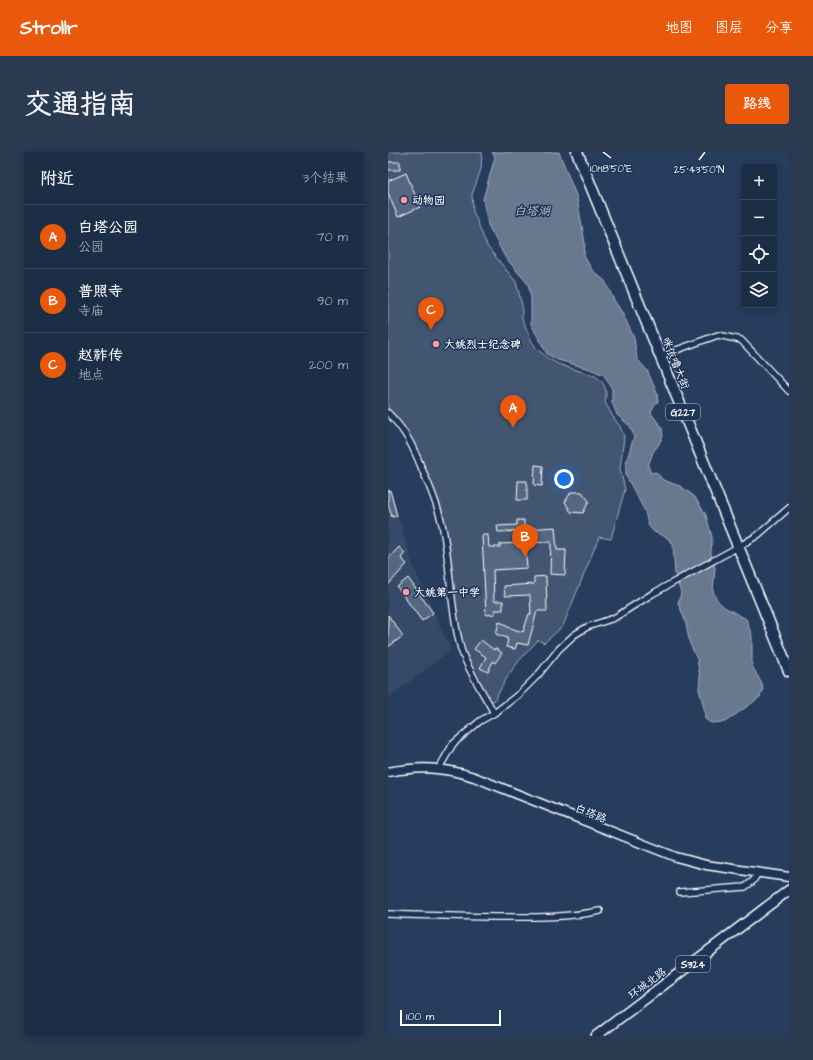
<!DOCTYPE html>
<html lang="zh">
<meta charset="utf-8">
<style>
body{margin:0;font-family:"Architects Daughter","LXGW WenKai TC",sans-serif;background:#293a51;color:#f1f3f6}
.controls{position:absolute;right:12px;top:12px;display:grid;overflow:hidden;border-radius:4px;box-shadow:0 2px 10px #0003}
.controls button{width:36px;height:36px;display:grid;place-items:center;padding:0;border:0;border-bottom:1px solid #3a4a5f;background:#1c2e46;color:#f1f3f6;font:20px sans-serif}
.scale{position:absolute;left:12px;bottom:10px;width:101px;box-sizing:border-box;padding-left:4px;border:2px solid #fff;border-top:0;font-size:11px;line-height:14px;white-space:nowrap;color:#fff;-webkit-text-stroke:3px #1d3557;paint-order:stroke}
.you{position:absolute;left:176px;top:327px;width:14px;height:14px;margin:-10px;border:3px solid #fff;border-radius:50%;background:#1a73e8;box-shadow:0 0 0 6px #1a73e833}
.badge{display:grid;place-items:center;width:26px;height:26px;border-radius:50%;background:#ea580c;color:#fff;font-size:13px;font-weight:700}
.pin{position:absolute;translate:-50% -33px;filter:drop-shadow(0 1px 2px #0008)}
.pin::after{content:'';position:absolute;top:21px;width:14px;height:12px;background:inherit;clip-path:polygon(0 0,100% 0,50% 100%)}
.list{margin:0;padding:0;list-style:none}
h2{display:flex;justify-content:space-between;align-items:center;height:52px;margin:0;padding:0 16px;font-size:17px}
h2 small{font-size:13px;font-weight:400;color:#a0a8b3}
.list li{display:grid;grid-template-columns:26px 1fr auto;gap:12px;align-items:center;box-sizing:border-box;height:64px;padding:0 16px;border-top:1px solid #3a4a5f}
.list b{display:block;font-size:15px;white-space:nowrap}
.list p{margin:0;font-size:13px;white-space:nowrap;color:#a0a8b3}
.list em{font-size:13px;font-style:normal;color:#a0a8b3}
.icon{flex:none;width:22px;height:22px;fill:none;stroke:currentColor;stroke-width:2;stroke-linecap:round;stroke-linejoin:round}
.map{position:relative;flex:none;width:401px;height:884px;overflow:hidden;border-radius:4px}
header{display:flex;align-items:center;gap:24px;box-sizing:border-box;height:56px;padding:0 20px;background:#ea580c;color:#fff}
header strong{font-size:19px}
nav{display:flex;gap:22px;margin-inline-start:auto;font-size:14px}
.intro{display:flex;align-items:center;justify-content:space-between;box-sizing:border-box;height:96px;padding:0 24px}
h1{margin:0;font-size:28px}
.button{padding:10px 18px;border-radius:4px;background:#ea580c;color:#fff;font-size:14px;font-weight:700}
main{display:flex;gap:24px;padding:0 24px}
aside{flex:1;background:#1c2e46;border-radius:4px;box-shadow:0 2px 10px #0003}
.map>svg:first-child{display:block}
</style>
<header>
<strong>Strollr</strong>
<nav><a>地图</a><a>图层</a><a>分享</a></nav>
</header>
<div class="intro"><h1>交通指南</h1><a class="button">路线</a></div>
<main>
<aside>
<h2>附近<small>3个结果</small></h2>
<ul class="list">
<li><span class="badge">A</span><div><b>白塔公园</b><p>公园</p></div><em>70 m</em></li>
<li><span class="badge">B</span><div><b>普照寺</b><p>寺庙</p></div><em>90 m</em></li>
<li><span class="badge">C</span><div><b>赵祚传</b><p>地点</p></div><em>200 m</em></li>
</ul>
</aside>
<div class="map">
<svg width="401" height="884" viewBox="0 0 401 884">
<rect width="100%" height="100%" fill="#263d5e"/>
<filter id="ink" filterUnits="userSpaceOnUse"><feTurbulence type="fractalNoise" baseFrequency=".025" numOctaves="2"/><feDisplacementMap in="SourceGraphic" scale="8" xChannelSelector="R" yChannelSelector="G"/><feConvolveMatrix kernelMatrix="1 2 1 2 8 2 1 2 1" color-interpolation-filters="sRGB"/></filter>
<g filter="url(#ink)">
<path fill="#344a68" d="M0,337L4,342L26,416L63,498L0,546Z"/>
<path fill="#425672" stroke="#a0aab8" d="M0,0H94L93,17L84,43L85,59L99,94L128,130L134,153V166L143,188L149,197L161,207L170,212L207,224C217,230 220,239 217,250L225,265L232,274L236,285L232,317L237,337L223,387L211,385L175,474L156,491L150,488L131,509L121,522L106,549L100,548L77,502L66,451L59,383L50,350L33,308L19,279L4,261L0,258Z"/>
<path fill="#67788e" stroke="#a4aebb" d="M104,0H171L189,46L197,91L196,104L204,118L217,129L226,148L235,162L246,186L249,207L259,218L269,241L270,250L267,252L263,261L274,276L275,284L271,292L265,300L260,314L263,321L268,320L275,328L292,334L306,344L318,363L324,385L323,401L327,416L325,439L329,448L336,455L358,467L364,484V514L374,532L375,539L371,546L337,570L323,571L317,567L316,556L311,537L312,526L309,507L302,492L297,468L290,451L293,441L287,423L285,392L278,385L266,380L260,373L257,359L238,324V311L246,284L242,274L229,263L224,250V237L216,223L202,217L170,208L159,202L143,172V146L140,132L117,105L100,73L95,47L107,5Z"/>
<path fill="#556781" stroke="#fff" d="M0,10H12V18H0Z
M18,21L32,55L10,65L0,41V29Z
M147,313L155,314L154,334L146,333Z
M130,329H139V348H129Z
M2,338L9,364L4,365L0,352V339Z
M183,340H194L201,349L195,361L183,360L177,350Z
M129,368H136V379L110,380L109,374L129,373Z
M167,375L169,398H178L177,423L162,422L163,390L141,391L140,377Z
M94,383H100L101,395H112V392L137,391L139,416L105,418L106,449H115V458H107V462L98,463Z
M11,395L17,401L13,406L19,412L0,433V407Z
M158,424L159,459H149L140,493L129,491L127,497L118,495L120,488H119V486L108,482L111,470L119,473V475L135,480L141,462H143L142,443L117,444L116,434L146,432V425Z
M20,426L45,461L34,469L9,435Z
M0,463L15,484L0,495Z
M93,488L106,498L107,496L114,501L107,511L105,509L100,520L92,516L98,505L86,497Z"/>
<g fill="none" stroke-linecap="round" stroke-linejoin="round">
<g stroke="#fff" stroke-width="8">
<path id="street" d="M272,204L330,183L353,188L401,239
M0,261C17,278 25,294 34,317C43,337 51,356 55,377C63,417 62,458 73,497C79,517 96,542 106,561
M51,616L65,592L92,569L108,560L131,542L150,523L171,497L186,483L199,475L226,466L264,442L350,395L370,383L401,356
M292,740L357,735L365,729L370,721
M0,762C36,764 72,764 107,765C142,765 177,766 212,759"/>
</g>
<g stroke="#fff" stroke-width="11">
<path id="secondary" d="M0,620C32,614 55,615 86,625L288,705L318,713L401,725"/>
</g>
<g stroke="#fff" stroke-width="12">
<path id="primary" d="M208,884L401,738"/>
</g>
<g stroke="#fff" stroke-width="13">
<path id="highway" d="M189,0L401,519"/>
</g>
<use href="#street" stroke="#1d3557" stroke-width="5.5"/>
<use href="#secondary" stroke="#1d3557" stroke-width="8"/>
<use href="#primary" stroke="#1d3557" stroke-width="9"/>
<use href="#highway" stroke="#1d3557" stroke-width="10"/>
</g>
</g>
<path fill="none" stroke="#fff" stroke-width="1.5" d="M215,0L223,6M311,8L317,0"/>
<g fill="#ff9aa2" stroke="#1d3557" stroke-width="1.5">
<circle cx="16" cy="48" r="4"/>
<circle cx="48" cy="192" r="4"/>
<circle cx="18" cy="440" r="4"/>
</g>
<g text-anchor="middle" stroke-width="3" stroke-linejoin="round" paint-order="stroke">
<g fill="#1d3557" stroke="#bbc2cd" stroke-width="1">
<rect x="278" y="252" width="34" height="16" rx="3"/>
<rect x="288" y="804" width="34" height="16" rx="3"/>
</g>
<g font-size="10" font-weight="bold" fill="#fff">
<text x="295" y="264">G227</text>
<text x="305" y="816">S324</text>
</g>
<g font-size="11" font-weight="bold" fill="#fff" stroke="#1d3557" text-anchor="start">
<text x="24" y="52">动物园</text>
<text x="56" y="196">大姚烈士纪念碑</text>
<text x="26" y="444">大姚第一中学</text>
</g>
<g font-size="11" fill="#fff" stroke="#1d3557">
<text transform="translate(288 211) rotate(68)" y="4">咪依噜大街</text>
<text transform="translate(203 661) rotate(21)" y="4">白塔路</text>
<text transform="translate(259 831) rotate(-37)" y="4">环城北路</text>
</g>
<g font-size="12" font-style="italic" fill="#bbc2cc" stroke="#1d3557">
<text x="144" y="63">白塔湖</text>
</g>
</g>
<g font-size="10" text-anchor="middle" fill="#fff" stroke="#1d3557" stroke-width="3" stroke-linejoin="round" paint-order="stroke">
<text x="223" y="20">101°18'50"E</text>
<text x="311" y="21">25°43'50"N</text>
</g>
</svg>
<div class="controls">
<button>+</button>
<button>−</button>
<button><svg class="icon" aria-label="locate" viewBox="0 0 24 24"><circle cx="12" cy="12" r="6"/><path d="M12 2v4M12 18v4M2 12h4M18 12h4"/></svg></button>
<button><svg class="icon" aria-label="layers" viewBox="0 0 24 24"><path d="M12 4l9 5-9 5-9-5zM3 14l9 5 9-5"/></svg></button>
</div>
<div class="scale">100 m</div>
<div class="you"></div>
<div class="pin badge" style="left:125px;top:276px">A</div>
<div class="pin badge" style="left:137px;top:405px">B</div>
<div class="pin badge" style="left:43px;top:178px">C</div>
</div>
</main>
